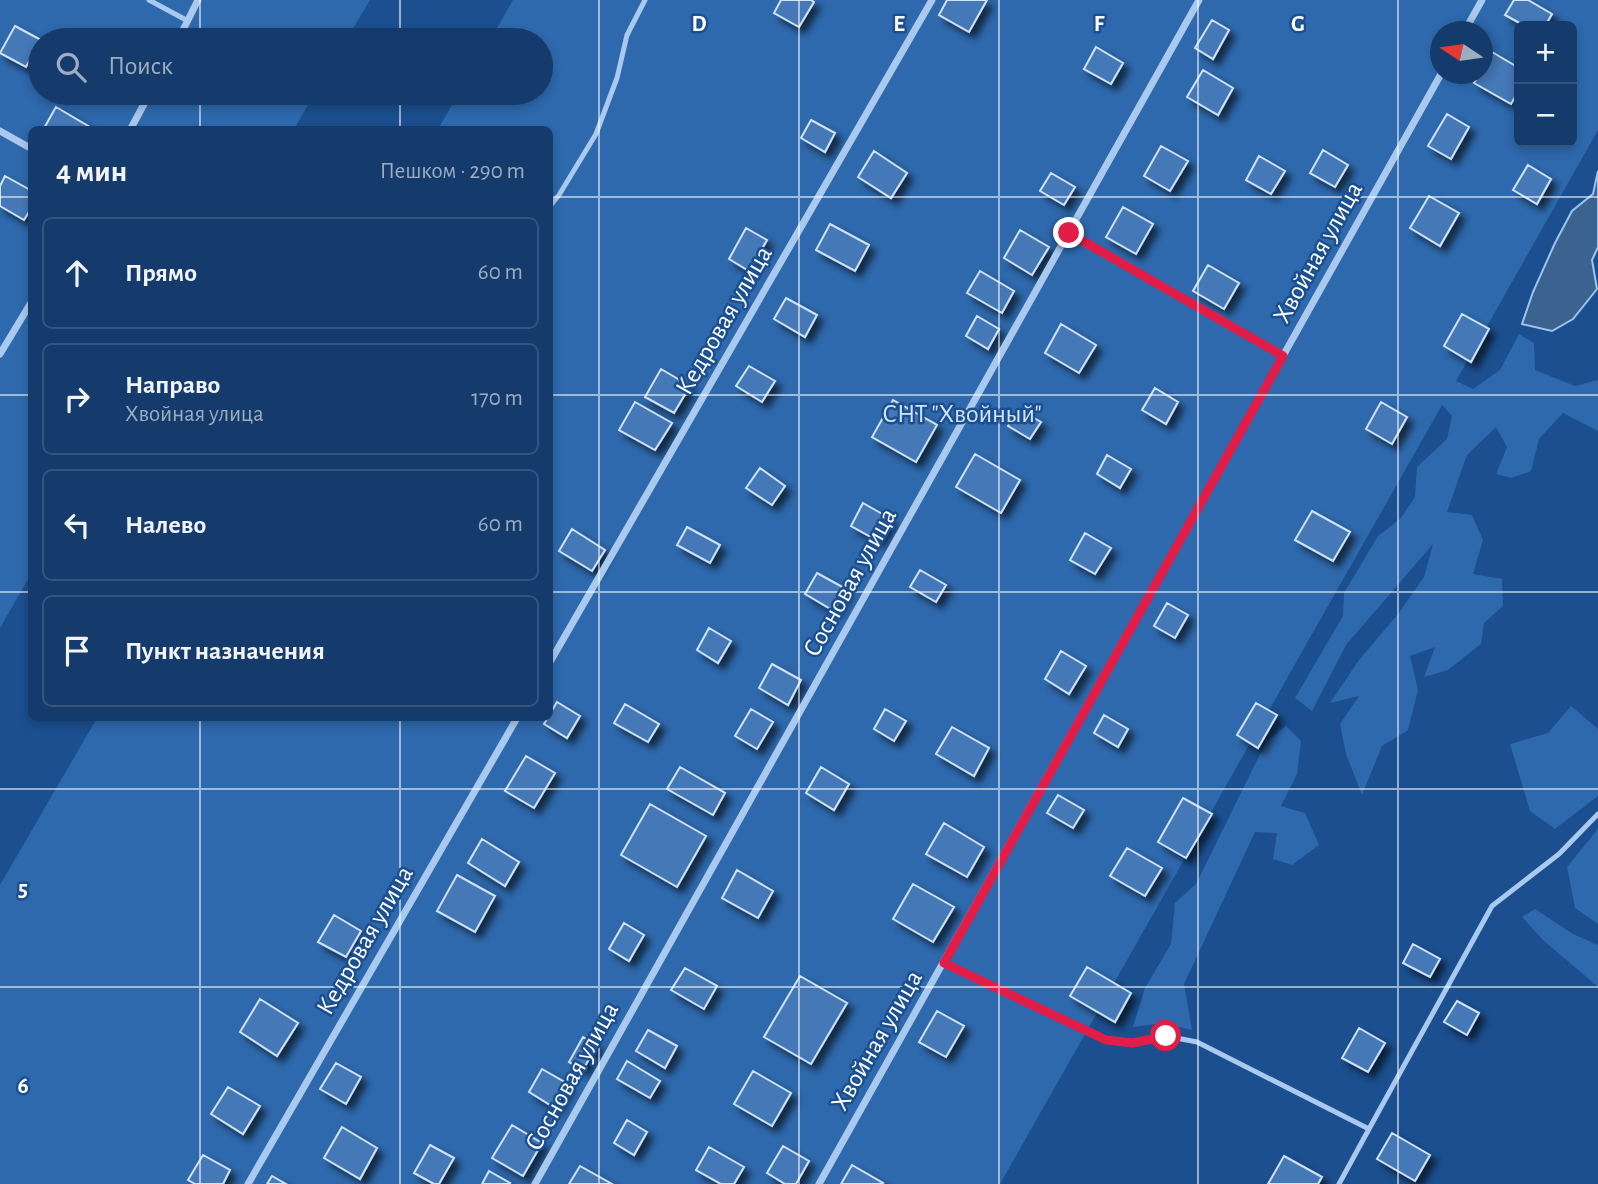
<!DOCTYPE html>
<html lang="ru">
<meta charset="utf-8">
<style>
body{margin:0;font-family:"Alegreya Sans",sans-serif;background:#1d4271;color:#f1f3f6}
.controls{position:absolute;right:21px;top:21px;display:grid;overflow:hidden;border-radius:10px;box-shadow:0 4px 10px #0003}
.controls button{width:63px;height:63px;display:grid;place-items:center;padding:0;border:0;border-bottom:2px solid #33557e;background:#143b6b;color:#f1f3f6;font:35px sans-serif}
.compass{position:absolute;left:1430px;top:21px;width:63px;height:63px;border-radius:50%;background:#143b6b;box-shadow:0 4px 10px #0003;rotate:283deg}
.stop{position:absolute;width:21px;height:21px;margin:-16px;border:5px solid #e11d48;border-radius:50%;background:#fff}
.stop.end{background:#e11d48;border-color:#fff;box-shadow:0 2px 7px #0008}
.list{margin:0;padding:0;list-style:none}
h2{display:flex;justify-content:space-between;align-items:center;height:91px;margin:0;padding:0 28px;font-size:30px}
h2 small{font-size:23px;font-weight:400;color:#9dadc1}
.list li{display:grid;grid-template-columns:46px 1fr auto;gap:21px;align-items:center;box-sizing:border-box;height:112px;margin:0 14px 14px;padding:0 14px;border:2px solid #33557e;border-radius:10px}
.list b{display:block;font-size:26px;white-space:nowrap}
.list p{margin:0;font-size:23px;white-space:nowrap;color:#9dadc1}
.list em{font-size:23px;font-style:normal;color:#9dadc1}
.icon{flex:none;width:38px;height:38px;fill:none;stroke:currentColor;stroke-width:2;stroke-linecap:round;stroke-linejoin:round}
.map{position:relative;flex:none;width:1598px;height:1184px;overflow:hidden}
.search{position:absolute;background:#143b6b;box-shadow:0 4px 10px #0003;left:28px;top:28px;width:525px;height:77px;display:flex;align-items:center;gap:18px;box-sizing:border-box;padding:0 24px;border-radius:38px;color:#9dadc1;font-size:26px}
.panel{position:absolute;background:#143b6b;box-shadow:0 4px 10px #0003;left:28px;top:126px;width:525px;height:595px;border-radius:10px}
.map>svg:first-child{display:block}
</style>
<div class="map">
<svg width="1598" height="1184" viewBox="0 0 1598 1184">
<defs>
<filter id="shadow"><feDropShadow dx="6" dy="6" stdDeviation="3.5" flood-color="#0009"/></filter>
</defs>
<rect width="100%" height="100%" fill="#1b4f8f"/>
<path fill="#2e69ad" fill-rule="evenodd" d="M0,0H370L346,40H40V93H315L294,129L32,130L31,574L0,628Z
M513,0H1598V130L1456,381L1473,389L1500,370L1519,334L1534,343L1535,370L1575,386L1598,380V431L1563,413L1539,439L1531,471L1511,478L1496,474L1507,447L1496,427L1467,455L1447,512L1472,515L1483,540L1473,574L1502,579L1503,606L1484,623L1481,644L1448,670L1424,677L1435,647L1410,656L1418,690L1408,730L1382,746L1362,795L1346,754L1340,724L1359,696L1330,703L1359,660L1398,614L1424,577L1433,544L1346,645L1312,711L1295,698L1343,616L1344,593L1378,536L1400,519L1415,497L1417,467L1447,439L1452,416L1442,405L1000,1184H0V885L97,718H550V130L438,129L459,93H541V40H490ZM1519,26H1572V142H1519ZM1440,32H1482V74H1440Z
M1571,706L1598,729V796L1555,829L1530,811L1510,744L1548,733Z
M1286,726L1301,741L1297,774L1281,806L1305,813L1319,845L1292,865L1273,859L1277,833L1255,832L1184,984L1192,1030L1163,1023L1133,1027L1145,988L1171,944L1175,903L1196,884L1266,742Z
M1598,829V924L1575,908L1567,867Z
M1535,909L1573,934L1598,945V987L1543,940L1522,917Z"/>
<path fill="#3c6290" stroke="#9cc4f0" stroke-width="2" d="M1598,171V247L1592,260L1597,289L1573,319L1552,331L1522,324L1533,292L1555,243L1572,211L1593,194Z"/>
<path fill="#4478b7" stroke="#cfe3fa" stroke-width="2" filter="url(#shadow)" d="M781,0H811L814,2L799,27L774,13Z
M947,0H987L969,32L939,15Z
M1514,0H1528L1552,14L1545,26H1525L1505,15Z
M1212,20L1229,30L1213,59L1195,48Z
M15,26L41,40L26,67L0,53Z
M1096,47L1123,63L1111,84L1084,69Z
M1492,52L1519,68V90L1511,104L1474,83L1480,74H1482V68Z
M1203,70L1233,88L1218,115L1187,97Z
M56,107L95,130H43Z
M1447,114L1469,127L1451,159L1428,146Z
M811,120L835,133L825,152L801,138Z
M1161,146L1188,161L1170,191L1144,176Z
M1323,150L1348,165L1335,187L1310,173Z
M874,151L907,173L891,198L858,177Z
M1259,156L1285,171L1271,194L1246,180Z
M1528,165L1551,179L1537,204L1513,190Z
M1051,173L1075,187L1064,205L1040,191Z
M5,176L32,191V207L24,220L0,206V186Z
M1429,196L1459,213L1440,246L1410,228Z
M1123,207L1153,224L1136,254L1106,237Z
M830,224L869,245L855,271L816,250Z
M746,228L767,240L749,271L729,259Z
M1020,230L1049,247L1032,275L1004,258Z
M1208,265L1239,283L1224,309L1193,291Z
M980,271L1014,291L1002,313L967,293Z
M786,298L817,315L805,337L774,319Z
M1462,314L1489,329L1471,362L1444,346Z
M977,316L999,329L988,349L966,336Z
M1061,324L1096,345L1079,373L1045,353Z
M749,366L775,381L762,402L736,386Z
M661,369L690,386L674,413L645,397Z
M1155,388L1178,402L1166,424L1142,410Z
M893,400L937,425L916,462L872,437Z
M635,402L672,423L655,450L619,430Z
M1381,402L1407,417L1392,444L1366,429Z
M1018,409L1041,422L1030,439L1008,426Z
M975,454L1020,480L1001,513L956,487Z
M1107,455L1131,469L1120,488L1097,474Z
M760,468L785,486L772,505L746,488Z
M863,503L891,519L878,541L851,526Z
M1312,511L1350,532L1333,561L1295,540Z
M687,527L720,545L710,563L677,545Z
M572,529L605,550L592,571L559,551Z
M1085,533L1111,548L1095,574L1070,560Z
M920,570L946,585L936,602L910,587Z
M817,573L846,589L834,611L805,594Z
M1167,603L1188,615L1175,638L1154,626Z
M709,628L731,641L718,663L697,650Z
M1061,651L1086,666L1069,694L1045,679Z
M772,664L801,680L788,705L759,688Z
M557,702L580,716L567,738L544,724Z
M1256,703L1277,715L1258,748L1237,735Z
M625,704L659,724L648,742L614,723Z
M751,709L773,722L757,749L735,736Z
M885,709L906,721L894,741L874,729Z
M1104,715L1128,729L1118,747L1094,733Z
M952,727L989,748L974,776L936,754Z
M526,756L555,773L534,808L505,791Z
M680,767L725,793L713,815L667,789Z
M821,767L849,784L834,810L806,793Z
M1058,795L1084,810L1073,828L1047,813Z
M1183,798L1212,814L1186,858L1158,842Z
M650,804L706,836L677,887L621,855Z
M944,823L984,847L967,877L926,854Z
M482,839L519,862L505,886L468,863Z
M1127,848L1162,868L1145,896L1110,876Z
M737,870L773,891L758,918L722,898Z
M457,875L495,896L475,932L437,911Z
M913,884L954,907L933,942L893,919Z
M334,915L361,931L346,957L318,942Z
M624,923L644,935L629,961L609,949Z
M1413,944L1440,959L1430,977L1403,963Z
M1087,967L1131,993L1115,1022L1070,996Z
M685,968L717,986L704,1009L671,990Z
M800,976L847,1003L811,1064L764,1037Z
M260,999L298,1023L277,1056L240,1032Z
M1457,1001L1479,1013L1467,1035L1444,1022Z
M937,1011L964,1026L946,1057L919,1042Z
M1359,1028L1385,1043L1368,1072L1342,1058Z
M648,1030L677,1046L665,1068L636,1051Z
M583,1037L597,1045L583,1070L569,1062Z
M627,1061L660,1081L650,1098L617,1079Z
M336,1063L361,1077L346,1104L320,1089Z
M542,1069L568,1084L555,1108L529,1092Z
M753,1071L791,1093L772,1126L734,1104Z
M228,1087L260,1106L243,1134L211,1114Z
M627,1120L647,1132L634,1155L614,1143Z
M512,1125L542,1143L523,1176L492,1158Z
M342,1127L377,1148L360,1179L324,1158Z
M1392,1133L1430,1155L1415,1181L1377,1159Z
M430,1145L454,1158L439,1184H434L414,1173Z
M783,1146L809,1161L796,1184H785L767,1173Z
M709,1147L744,1167L734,1184H721L696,1170Z
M203,1155L230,1170L223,1184H195L188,1180Z
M1284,1156L1322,1177L1318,1184H1268Z
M852,1165L883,1183L882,1184H841Z
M580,1166L612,1184H569Z
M489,1171L510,1183L509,1184H482Z
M272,1176L286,1184H267Z"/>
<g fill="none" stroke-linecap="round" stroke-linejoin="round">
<path stroke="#a9c9ee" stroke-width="5" d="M149,0L188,21
M550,206L559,195L596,134L617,78L627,35L645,0
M1069,233L1283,356
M944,963L1106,1040L1133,1043L1166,1036L1197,1042L1369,1129L1339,1184
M1369,1129L1492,906L1559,854L1598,814"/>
<path stroke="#a9c9ee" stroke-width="7" d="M1464,32L1482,0
M178,40L198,0
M130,130L150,93
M0,131L32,149
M0,354L32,301
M550,662L932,0
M248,1184L517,718
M535,1184L1199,0
M819,1184L1441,74"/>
</g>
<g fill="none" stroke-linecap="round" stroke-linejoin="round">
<path stroke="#e11d48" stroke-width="9" d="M1069,233L1283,356L944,963L1106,1040L1133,1043L1166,1036"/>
</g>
<path fill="none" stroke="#fff" stroke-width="2" stroke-opacity="0.55" d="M200,0V40M400,0V40M599,0V1184M799,0V1184M999,0V1184M1198,0V1184M1398,0V1184M200,93V130M400,93V130M0,197H32M550,197H1598M0,395H32M550,395H1598M0,592H32M550,592H1598M200,718V1184M400,718V1184M0,789H1598M0,987H1598"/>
<g text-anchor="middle" stroke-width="5" stroke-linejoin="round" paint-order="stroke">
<g font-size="26" fill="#fff" stroke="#1b4f8f">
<text transform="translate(1317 252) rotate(-61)" y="9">Хвойная улица</text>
<text transform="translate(723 320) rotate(-60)" y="9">Кедровая улица</text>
<text transform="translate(849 582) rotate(-61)" y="9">Сосновая улица</text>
<text transform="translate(364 940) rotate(-60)" y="9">Кедровая улица</text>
<text transform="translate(876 1040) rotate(-60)" y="9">Хвойная улица</text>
<text transform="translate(571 1076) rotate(-61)" y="9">Сосновая улица</text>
</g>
<g font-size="26" fill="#cfe3fa" stroke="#1b4f8f">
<text x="962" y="422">СНТ "Хвойный"</text>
</g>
</g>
<g font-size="23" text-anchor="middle" font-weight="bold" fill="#fff" stroke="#1b4f8f" stroke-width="5" stroke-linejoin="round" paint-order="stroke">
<text x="699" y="31">D</text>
<text x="899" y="31">E</text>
<text x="1099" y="31">F</text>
<text x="1298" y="31">G</text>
<text x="23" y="896">5</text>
<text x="23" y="1093">6</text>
</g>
</svg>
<div class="controls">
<button>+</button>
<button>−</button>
</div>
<svg class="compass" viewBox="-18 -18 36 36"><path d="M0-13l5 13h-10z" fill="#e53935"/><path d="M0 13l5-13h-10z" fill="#9dadc1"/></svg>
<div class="stop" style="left:1166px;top:1036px"></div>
<div class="stop end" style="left:1069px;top:233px"></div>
<div class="search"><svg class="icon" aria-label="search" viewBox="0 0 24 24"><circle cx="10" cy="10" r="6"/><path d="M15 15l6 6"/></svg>Поиск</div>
<section class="panel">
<h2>4 мин<small>Пешком · 290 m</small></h2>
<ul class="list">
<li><svg class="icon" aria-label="ahead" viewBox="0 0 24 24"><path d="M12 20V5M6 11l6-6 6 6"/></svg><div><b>Прямо</b></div><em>60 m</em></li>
<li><svg class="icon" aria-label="right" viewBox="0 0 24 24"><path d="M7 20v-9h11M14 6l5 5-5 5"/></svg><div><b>Направо</b><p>Хвойная улица</p></div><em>170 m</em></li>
<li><svg class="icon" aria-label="left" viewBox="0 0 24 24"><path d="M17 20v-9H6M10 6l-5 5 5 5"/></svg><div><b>Налево</b></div><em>60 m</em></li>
<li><svg class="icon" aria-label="arrive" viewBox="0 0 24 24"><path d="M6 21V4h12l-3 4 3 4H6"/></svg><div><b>Пункт назначения</b></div></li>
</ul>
</section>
</div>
